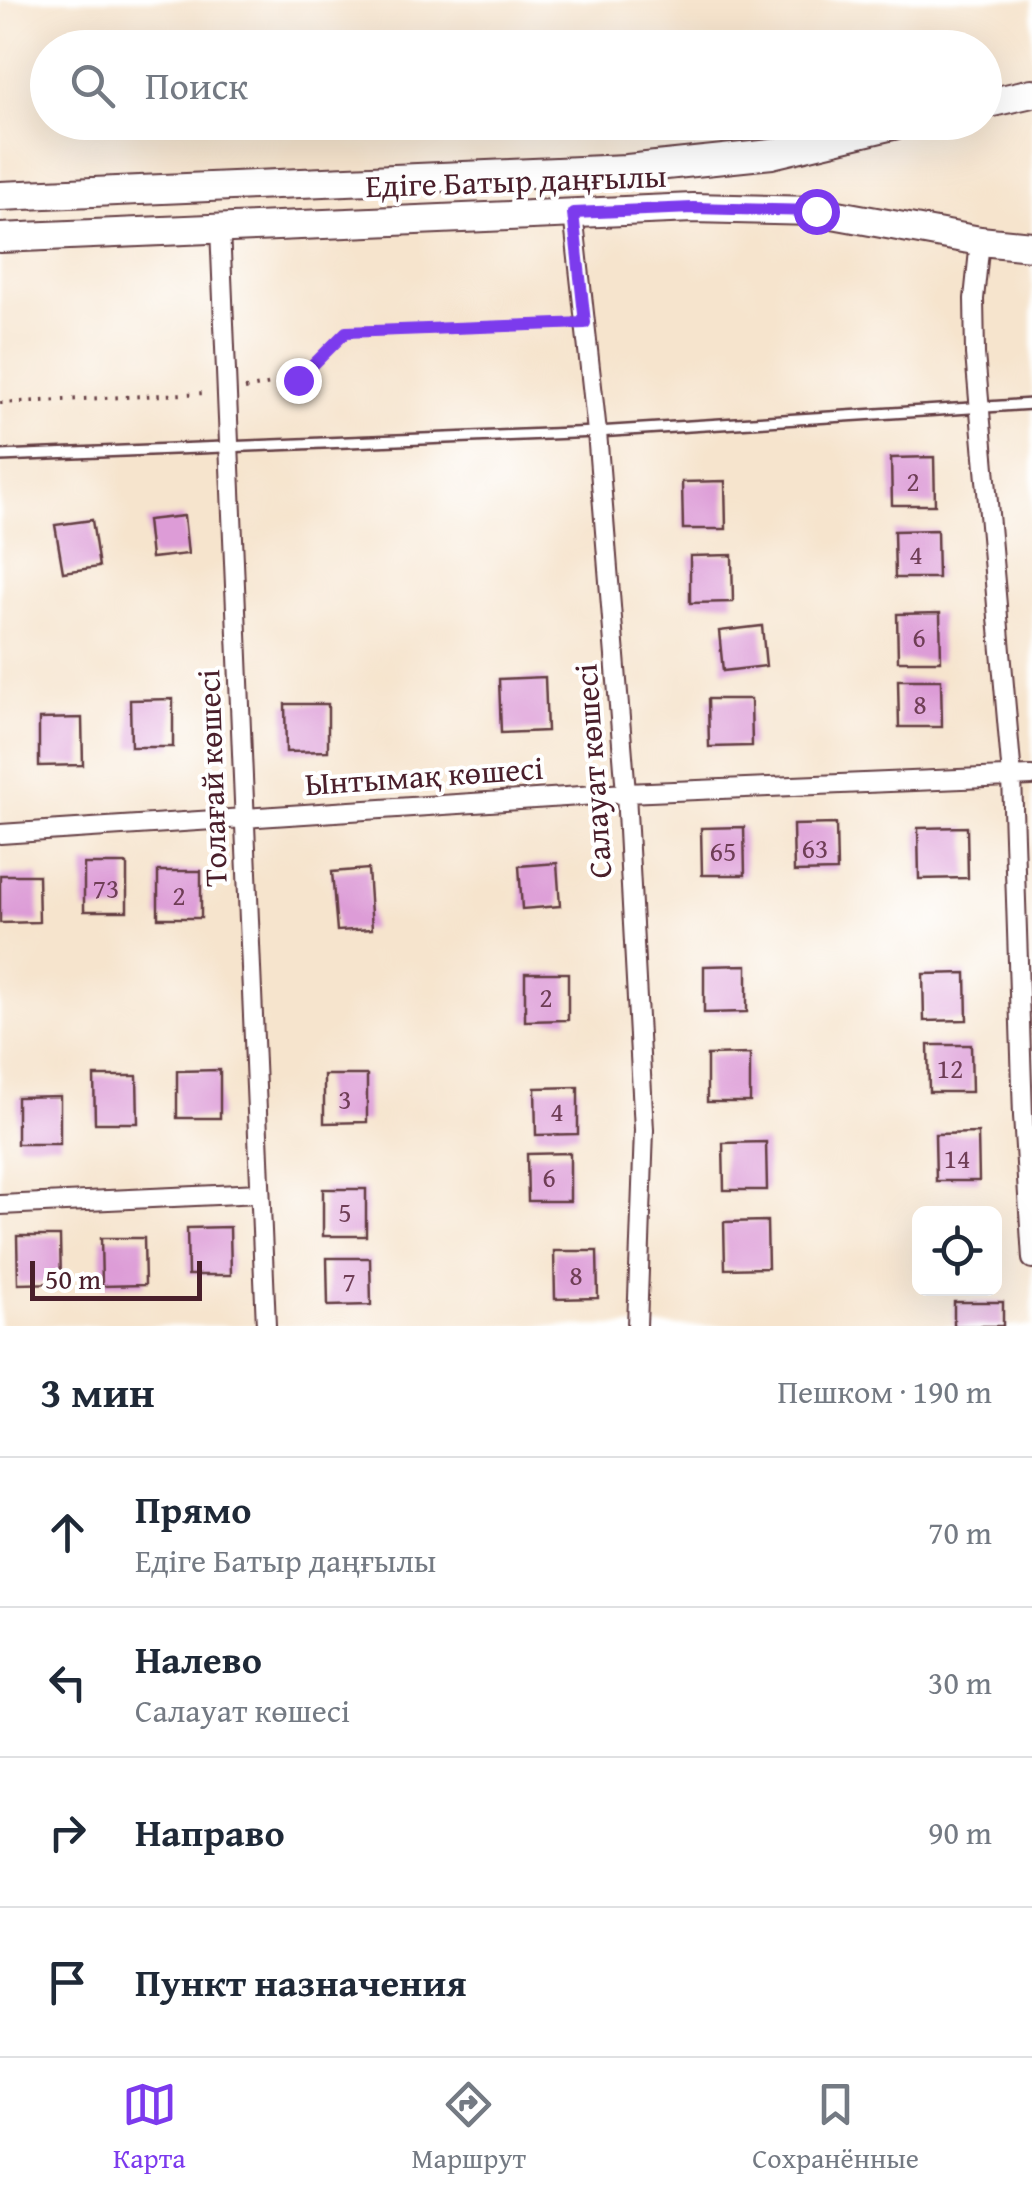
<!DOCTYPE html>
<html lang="ru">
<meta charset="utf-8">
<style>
body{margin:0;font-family:"Gentium Book Plus",serif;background:#f6f6f7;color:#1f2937}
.controls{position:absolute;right:30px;bottom:30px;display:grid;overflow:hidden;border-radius:15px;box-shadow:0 10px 40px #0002}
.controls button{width:90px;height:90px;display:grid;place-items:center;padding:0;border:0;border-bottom:2px solid #e0e1e3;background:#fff;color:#1f2937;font:50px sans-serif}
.scale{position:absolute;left:30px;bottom:25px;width:172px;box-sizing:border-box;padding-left:10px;border:5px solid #4a1f2b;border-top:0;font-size:28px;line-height:35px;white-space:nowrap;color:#4a1f2b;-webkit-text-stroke:8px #fff;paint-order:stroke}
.stop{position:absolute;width:30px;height:30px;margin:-22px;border:8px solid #7c3aed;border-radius:50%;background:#fff}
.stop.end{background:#7c3aed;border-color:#fff;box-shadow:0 2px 10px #0008}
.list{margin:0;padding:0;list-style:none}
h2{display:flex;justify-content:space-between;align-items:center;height:130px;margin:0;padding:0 40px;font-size:42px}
h2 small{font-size:32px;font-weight:400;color:#747a83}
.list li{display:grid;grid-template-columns:65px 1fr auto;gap:30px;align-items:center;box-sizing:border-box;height:150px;padding:0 40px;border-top:2px solid #e0e1e3}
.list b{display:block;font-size:38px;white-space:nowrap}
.list p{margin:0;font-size:32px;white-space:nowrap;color:#747a83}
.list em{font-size:32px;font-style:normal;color:#747a83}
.icon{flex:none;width:55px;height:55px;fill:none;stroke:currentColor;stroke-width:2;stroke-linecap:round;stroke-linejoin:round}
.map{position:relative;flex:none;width:1032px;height:1326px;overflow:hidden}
.search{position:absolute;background:#fff;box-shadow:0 10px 40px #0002;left:30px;right:30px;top:30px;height:110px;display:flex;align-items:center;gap:25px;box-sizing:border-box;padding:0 35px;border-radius:55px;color:#747a83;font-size:38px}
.sheet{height:730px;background:#fff}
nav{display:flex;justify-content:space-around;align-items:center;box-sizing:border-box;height:140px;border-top:2px solid #e0e1e3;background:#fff;font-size:28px;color:#747a83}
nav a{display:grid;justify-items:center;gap:5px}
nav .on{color:#7c3aed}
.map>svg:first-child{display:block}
</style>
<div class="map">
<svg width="1032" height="1326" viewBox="0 0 1032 1326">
<rect width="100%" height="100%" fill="#fff"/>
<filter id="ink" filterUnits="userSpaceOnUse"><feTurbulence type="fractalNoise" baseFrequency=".01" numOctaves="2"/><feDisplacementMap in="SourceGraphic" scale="20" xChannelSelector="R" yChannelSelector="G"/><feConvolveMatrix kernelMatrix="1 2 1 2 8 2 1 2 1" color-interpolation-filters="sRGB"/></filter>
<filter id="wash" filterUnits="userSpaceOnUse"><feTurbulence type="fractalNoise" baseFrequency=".0048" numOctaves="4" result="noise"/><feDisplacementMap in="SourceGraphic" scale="40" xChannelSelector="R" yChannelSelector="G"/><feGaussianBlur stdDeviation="2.25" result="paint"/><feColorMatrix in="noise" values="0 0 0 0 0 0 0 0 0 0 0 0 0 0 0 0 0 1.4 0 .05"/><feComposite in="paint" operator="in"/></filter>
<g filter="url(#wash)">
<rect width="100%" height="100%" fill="#f6e4cd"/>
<g id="blocks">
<path fill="#dd9cd7" d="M934,457L935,505H892L891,458Z
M725,481L726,529H683L682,482Z
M184,516L188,554L151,558L147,520Z
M92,520L99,567L63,572L55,525Z
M937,530L938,578H895L894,531Z
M732,555L733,602L690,603V556Z
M940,613L941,661H898L897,614Z
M762,626L766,666L723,671L719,631Z
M545,677L547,731L501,733L499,679Z
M898,680H941L942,727H899Z
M173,699V747H131L130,700Z
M708,699H751L752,746L709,747Z
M285,704H328V751L286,752Z
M82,718L83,765L39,766V719Z
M836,824L837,871L794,872L793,825Z
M744,827L745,875H702L701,828Z
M967,827L968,878L919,879L918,828Z
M557,863L560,906L522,909L519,866Z
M84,864H127V911H84Z
M368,869L372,929L337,931L332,872Z
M158,871H201V918H158Z
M0,875H38L39,922L0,923Z
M747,965V1012L704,1013V966Z
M525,973H568V1020L525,1021Z
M966,973L967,1020L924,1021L923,974Z
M928,1045H971L972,1092H929Z
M750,1054V1102H707V1055Z
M220,1070V1118H177V1071Z
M324,1075H367V1122L324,1123Z
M94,1076H137L138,1123H95Z
M578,1087V1134L536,1135L535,1088Z
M60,1096V1144H17V1097Z
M978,1133L979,1181H936L935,1134Z
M766,1142L767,1190H724L723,1143Z
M570,1153V1201H528L527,1154Z
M323,1189H366V1236H323Z
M767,1221L768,1268L725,1269L724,1222Z
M230,1227L231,1275H188L187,1228Z
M17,1236H60L61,1283L18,1284Z
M101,1238H144L145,1285L102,1286Z
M554,1251H597L598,1298L555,1299Z
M327,1258H370L371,1305L328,1306Z
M954,1302H1003V1326H954Z"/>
</g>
</g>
<g filter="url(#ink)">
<use href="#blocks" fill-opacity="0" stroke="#643d43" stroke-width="2.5"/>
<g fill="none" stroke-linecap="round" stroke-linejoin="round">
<g stroke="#643d43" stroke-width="14">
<path id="lane" d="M0,456L597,432L1032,404"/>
</g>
<g stroke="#643d43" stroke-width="22">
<path id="street" d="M573,213L597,432L626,793L644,1130L637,1326
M220,228L266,1326
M980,241L974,299L975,354L1012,777L1023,1116L1032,1259
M0,834L626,793L1032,776
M0,1205L260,1193"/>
</g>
<g stroke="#643d43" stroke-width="32">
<path id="primary" d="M984,104L1032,93
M0,196L627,169L772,154L906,122
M0,238L693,208L816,211L980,241L1032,246"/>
</g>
<path stroke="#643d43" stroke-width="4" stroke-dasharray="2.5 8" stroke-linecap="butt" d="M245,389L298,379L347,332L565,324
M0,403L206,393"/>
<use href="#lane" stroke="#fff" stroke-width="9"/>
<use href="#street" stroke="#fff" stroke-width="18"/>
<use href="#primary" stroke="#fff" stroke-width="28"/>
</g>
</g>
<g fill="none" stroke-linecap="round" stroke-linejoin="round" filter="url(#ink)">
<path stroke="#7c3aed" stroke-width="12" d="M298,380L346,332L585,323L573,213L693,208L816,211"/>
</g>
<g text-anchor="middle" stroke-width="8" stroke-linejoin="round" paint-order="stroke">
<g font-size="28" fill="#6f3e56">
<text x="913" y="491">2</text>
<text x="916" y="564">4</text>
<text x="919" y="647">6</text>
<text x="920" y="714">8</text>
<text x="815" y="858">63</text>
<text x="723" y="861">65</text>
<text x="106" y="898">73</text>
<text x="179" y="905">2</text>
<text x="546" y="1007">2</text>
<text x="950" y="1078">12</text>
<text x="345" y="1109">3</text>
<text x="557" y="1121">4</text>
<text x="957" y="1168">14</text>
<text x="549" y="1187">6</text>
<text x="345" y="1222">5</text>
<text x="576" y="1285">8</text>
<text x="349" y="1291">7</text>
</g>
<g font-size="32" fill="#4a1f2b" stroke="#fff">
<text transform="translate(516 181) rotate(-2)" y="11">Едіге Батыр даңғылы</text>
<text transform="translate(593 771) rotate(-94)" y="11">Салауат көшесі</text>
<text transform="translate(424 776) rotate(-4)" y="11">Ынтымақ көшесі</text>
<text transform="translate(212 778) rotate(-92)" y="11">Толағай көшесі</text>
</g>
</g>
</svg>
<div class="controls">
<button><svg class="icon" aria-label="locate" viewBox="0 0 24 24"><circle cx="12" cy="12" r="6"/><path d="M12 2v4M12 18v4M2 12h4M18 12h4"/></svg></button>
</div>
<div class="scale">50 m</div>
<div class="stop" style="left:816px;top:211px"></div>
<div class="stop end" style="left:298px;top:380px"></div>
<div class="search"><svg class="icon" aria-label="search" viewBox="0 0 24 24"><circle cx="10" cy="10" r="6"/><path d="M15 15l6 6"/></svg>Поиск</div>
</div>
<section class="sheet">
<h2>3 мин<small>Пешком · 190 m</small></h2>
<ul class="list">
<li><svg class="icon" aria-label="ahead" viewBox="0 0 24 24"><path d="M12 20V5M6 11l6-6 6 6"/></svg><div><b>Прямо</b><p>Едіге Батыр даңғылы</p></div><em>70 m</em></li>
<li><svg class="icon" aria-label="left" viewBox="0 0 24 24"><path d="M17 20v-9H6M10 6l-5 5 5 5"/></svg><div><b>Налево</b><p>Салауат көшесі</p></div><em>30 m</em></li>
<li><svg class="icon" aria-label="right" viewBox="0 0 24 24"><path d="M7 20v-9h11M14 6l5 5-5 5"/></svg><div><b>Направо</b></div><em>90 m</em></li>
<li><svg class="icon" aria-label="arrive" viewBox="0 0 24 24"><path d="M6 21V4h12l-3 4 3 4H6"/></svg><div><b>Пункт назначения</b></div></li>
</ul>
</section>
<nav>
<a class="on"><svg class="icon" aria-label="map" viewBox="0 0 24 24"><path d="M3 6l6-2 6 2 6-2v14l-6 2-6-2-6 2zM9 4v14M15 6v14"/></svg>Карта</a>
<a><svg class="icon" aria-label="directions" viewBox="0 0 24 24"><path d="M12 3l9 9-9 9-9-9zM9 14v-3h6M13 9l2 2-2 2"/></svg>Маршрут</a>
<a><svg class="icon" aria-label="saved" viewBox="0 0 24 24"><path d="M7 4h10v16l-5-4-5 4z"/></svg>Сохранённые</a>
</nav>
